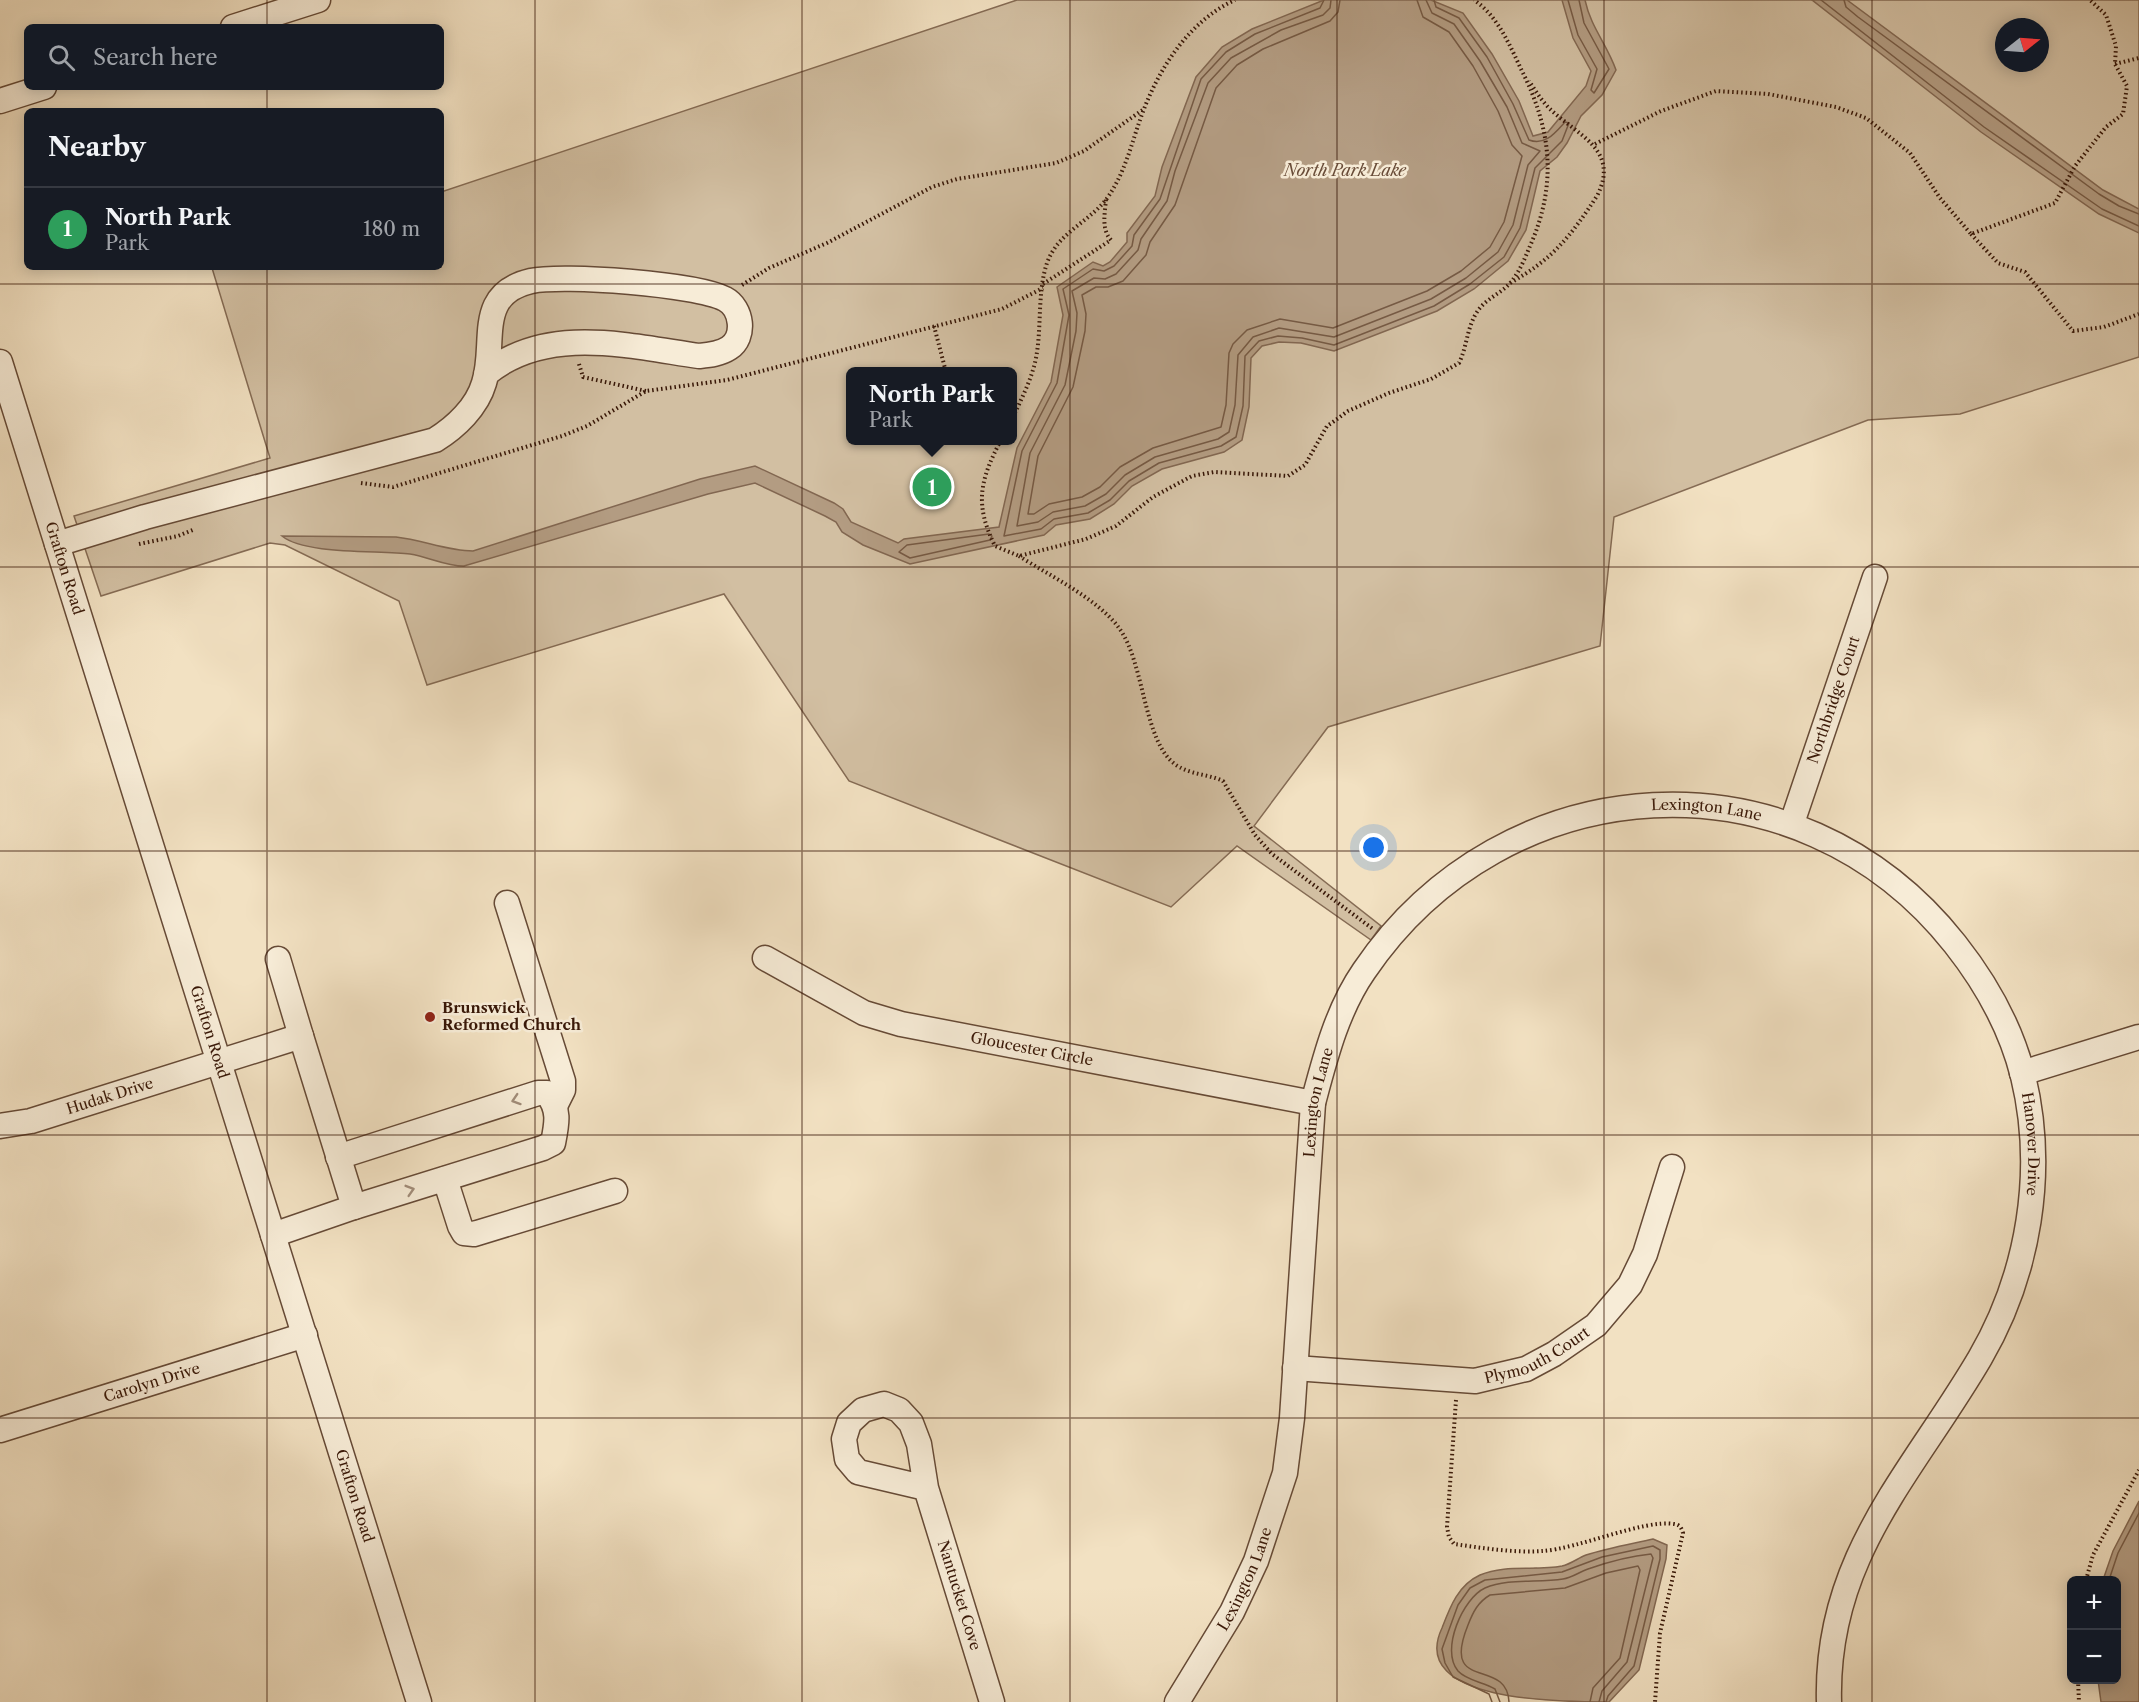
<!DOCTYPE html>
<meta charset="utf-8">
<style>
body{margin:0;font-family:"Libre Caslon Text",serif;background:#20242c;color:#f1f3f6}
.controls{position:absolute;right:18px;bottom:18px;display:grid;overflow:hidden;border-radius:9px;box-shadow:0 3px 15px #0003}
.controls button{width:54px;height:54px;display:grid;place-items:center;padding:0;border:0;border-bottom:2px solid #363941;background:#171b24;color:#f1f3f6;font:30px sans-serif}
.compass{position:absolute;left:1995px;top:18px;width:54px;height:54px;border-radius:50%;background:#171b24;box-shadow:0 3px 15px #0003;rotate:73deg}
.you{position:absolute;left:1374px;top:848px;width:21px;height:21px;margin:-15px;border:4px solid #fff;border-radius:50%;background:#1a73e8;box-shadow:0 0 0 9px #1a73e833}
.badge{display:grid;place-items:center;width:39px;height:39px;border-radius:50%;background:#db2777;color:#fff;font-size:20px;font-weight:700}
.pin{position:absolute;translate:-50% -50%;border:3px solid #fff;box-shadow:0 2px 6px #0006}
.popup{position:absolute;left:846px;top:367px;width:171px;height:78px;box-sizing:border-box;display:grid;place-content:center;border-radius:9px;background:#171b24;filter:drop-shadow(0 2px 4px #0005);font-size:20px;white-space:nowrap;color:#9ea1a6}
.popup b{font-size:22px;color:#f1f3f6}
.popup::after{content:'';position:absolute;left:50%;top:100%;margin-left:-12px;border:12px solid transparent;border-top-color:#171b24}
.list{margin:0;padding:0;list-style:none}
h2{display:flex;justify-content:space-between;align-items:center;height:78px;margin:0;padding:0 24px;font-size:26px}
h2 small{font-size:20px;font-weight:400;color:#9ea1a6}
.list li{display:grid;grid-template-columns:39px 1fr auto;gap:18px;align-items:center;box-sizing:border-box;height:84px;padding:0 24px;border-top:2px solid #363941}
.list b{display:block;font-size:22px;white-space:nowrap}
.list p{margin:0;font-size:20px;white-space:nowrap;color:#9ea1a6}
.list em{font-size:20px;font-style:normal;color:#9ea1a6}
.icon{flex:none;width:33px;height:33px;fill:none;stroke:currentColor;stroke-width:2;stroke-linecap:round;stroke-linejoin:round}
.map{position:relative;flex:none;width:2139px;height:1702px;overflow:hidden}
.search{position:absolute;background:#171b24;box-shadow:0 3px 15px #0003;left:24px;top:24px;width:420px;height:66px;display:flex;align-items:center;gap:15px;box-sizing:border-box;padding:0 21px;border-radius:9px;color:#9ea1a6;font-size:22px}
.panel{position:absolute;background:#171b24;box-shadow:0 3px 15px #0003;left:24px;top:108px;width:420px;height:162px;border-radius:9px}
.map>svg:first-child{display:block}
</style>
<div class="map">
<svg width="2139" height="1702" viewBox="0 0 2139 1702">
<rect width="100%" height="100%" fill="#f2e1c2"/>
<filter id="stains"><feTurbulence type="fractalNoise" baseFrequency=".00333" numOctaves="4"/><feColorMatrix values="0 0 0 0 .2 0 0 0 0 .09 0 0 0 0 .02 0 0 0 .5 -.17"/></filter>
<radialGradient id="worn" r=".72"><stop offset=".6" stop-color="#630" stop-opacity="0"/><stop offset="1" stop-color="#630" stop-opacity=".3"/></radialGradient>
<path fill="#d2bfa2" stroke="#856b54" stroke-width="1.5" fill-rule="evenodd" d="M1017,0H2139V357L1960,414L1868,420L1614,517L1600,646L1328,727L1254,826L1381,926L1371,940L1237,846L1171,907L849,781L724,594L427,685L399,601L285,545L270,543L101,596L74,516L270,458L212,268L441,267V192ZM2004,27H2040V63H2004ZM851,372H1013V440H851Z"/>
<path fill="#b39c82" stroke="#826751" stroke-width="1.5" d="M1324,0H1431L1463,13L1492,54L1519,101L1533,136L1548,132L1586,86L1591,71L1573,38L1562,0H1585C1591,28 1607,44 1616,70L1602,95L1581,116L1567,143L1557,157L1540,171L1526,230L1508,261L1474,289L1437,311L1334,351L1301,343L1279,342L1262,346L1251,358L1249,407L1242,440L1224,452L1162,469L1132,486L1114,504L1090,519L1056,525L1044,535L910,564L863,545L842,532L836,522L825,516L755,483L708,494L464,566C445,566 429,557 410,554C379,550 305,555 282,536L396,537C423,540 447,551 473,551L700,479L755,466L834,503L843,509L851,522L898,543L904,539L999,527L1017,448L1051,382L1063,315L1057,287L1093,262L1103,266L1110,262L1127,242V233L1155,196L1162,167L1196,77L1222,47L1252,29Z
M1812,0H1847L2103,190L2139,209V233L2099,214L1981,132Z
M2139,1501V1702H2101L2098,1680H2116V1580H2103L2113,1551Z
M1653,1539L1667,1545L1666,1559L1639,1670L1609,1702C1560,1702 1407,1702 1442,1628C1450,1607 1458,1585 1480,1575C1505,1564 1536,1571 1562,1566C1571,1564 1578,1558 1586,1555C1608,1548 1631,1544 1653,1539Z"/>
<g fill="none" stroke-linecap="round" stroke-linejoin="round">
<path stroke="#765a44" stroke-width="1.5" d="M1324,0L1320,8L1255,34L1226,52L1201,79L1160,199L1134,235L1132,246L1114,266L1104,271L1093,269L1063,289L1069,315L1057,383L1022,451L1004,536L1041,529L1054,519L1088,513L1110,500L1129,481L1159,463L1221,446L1236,437L1243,406L1245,356L1259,341L1278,336L1302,338L1334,345L1434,306L1470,284L1504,257L1520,228L1535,168L1562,141L1569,123L1565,122C1555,133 1545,146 1529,140L1513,104L1487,57L1459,18L1436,7L1434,0
M1331,0L1330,8L1323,15L1281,30L1231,58L1208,83L1175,171L1167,201L1141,239L1138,250L1116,274L1105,279L1094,278L1072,291L1077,313L1076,331L1065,385L1030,453L1017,526L1038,522L1053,512L1085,506L1106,494L1125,475L1155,457L1218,439L1229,432L1235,405L1238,355L1253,337L1279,328L1334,337L1431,299L1466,278L1498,252L1513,225L1528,165L1540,151L1522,143L1507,107L1480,61L1454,24L1432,13L1426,0
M1340,0L1338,12L1330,21L1263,49L1237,65L1216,88L1175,205L1150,242L1146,255L1123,281L1108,287H1096L1082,295L1086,314L1085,331L1073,387L1038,456L1028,514H1034L1049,504L1082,497L1100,487L1120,467L1153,448L1221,427L1226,405L1229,353L1233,344L1247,330L1280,319L1333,328L1427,291L1461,271L1490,247L1504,222L1522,156L1512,145L1498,111L1473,66L1449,32L1423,17L1417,0
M1568,0L1578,35L1597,69L1591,90L1594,93L1609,69L1584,23L1579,0
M1821,0L1984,127L2102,209L2139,226
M1844,0L1846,7L1858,17L2099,194L2119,206L2139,214
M989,534L992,536L990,540L910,558L899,552L907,545Z
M2109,1580L2118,1553L2139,1513
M1492,1702L1489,1694L1453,1677L1445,1663L1442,1649L1458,1605L1470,1588L1485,1580L1562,1572L1602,1557L1653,1546L1660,1550V1559L1634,1666L1608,1696L1606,1702
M1500,1702L1495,1689C1484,1682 1467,1681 1458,1671C1440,1650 1463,1598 1485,1588C1508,1578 1538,1583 1563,1579C1572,1578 1579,1572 1588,1569C1608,1562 1630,1556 1651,1554L1653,1558L1627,1662L1602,1691L1599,1702
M1509,1702C1507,1656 1440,1694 1468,1625C1473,1612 1478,1602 1490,1595L1565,1588L1606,1573L1638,1566L1640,1570L1620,1658L1593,1688L1590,1702"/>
<g stroke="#664a36" stroke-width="27">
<g id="minor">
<path d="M233,27L318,0"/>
<path d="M0,101L44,87"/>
<path id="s1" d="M0,362L419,1702"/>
<path d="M57,544L145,517L435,440C456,427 477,407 484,383C497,344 474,294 531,281C563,274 696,284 725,299C742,308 746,337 729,348C720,354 709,355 699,356C629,346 546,324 486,374"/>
<path id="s2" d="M1792,823L1875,577"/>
<path d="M507,903L563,1081V1090L556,1104"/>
<path id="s3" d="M765,958L864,1013L901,1024L1313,1103"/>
<path d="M278,959L301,1036"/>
<path d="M2022,1073L2139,1037"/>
<path id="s4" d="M0,1126L31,1121L301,1036L354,1207L273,1235"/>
<path d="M338,1157L538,1093H547C560,1110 557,1123 553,1143L543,1148L354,1207"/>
<path d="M445,1179L460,1226L464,1233L474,1234L615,1191"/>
<path id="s5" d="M1295,1368L1475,1381L1526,1369L1554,1354L1596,1325L1630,1285L1645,1254L1672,1167"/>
<path id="s6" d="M0,1430L305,1335"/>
<path id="s7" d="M926,1488L858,1472L847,1459L844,1439L849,1423L863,1410L884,1404L899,1410L911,1423L919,1444L926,1488L992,1702"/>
<path id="s8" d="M1177,1702L1232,1612L1256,1561L1285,1473L1292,1418L1313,1103C1325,1058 1337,1010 1364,971C1504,764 1798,745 1955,944C1985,982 2011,1028 2023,1076C2046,1171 2029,1274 1980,1358C1912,1474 1825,1557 1829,1702"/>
</g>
</g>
<path stroke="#381707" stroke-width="4" stroke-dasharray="1.5 3" stroke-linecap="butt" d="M2115,64L2139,58
M1595,144L1661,111L1716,91L1768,94L1836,107L1866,118L1910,153L1940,198L1971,234L2055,203L2075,166L2106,127L2123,114L2127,86L2115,64L2116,46L2106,15L2090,0
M1971,234L1998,263L2025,272L2073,331L2104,327L2139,314
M1510,283C1553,259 1570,237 1597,196C1621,149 1576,135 1549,108C1541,100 1535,90 1529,81
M1043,284L1111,240C1101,229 1105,213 1106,199
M742,285L769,268L827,243L932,187L957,179L1056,163L1084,151L1144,109
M934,326L946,372
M579,364L583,377L646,391
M1013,417C1022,398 1032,378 1036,358C1042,327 1037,293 1047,263C1058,232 1090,222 1108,197C1127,169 1132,140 1144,109C1161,65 1191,20 1235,0
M1001,440C980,480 974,504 995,546L1019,556L1086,539L1116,526L1153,497L1192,476L1214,472L1288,476L1305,465L1327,426L1333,422L1348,411L1389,393L1431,379L1459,363C1467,347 1467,327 1477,312C1486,298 1501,294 1511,282C1520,271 1525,258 1530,246C1557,185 1552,131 1522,71C1510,46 1498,16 1474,0
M361,483L393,487L562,436L587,426L646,391L727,380L1002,309L1043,288
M139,544L178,536L195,529
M1019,556C1050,576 1098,599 1119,628C1145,663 1143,742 1176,765C1191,775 1208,774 1223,781L1255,835L1272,854L1373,929
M1456,1400L1447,1527L1449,1537L1454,1544C1482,1548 1514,1553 1542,1551C1578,1549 1644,1519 1674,1524C1680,1525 1681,1527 1683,1533L1660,1633L1655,1702
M2086,1580L2093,1555L2139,1470
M2078,1680L2079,1702"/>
<use href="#minor" stroke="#f7ecd7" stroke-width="24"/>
</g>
<defs><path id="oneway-chevron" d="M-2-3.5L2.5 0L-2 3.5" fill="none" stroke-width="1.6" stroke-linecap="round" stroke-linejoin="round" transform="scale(1.5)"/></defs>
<g stroke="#a18c79">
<use href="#oneway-chevron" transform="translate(516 1100) rotate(162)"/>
<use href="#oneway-chevron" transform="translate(410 1190) rotate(-17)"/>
</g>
<path fill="none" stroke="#381707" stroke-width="1.5" stroke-opacity="0.55" d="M267,0V27M535,0V1702M802,0V1702M1070,0V1702M1337,0V1702M1604,0V1702M1872,0V1702M267,87V111M267,267V1702M0,284H2139M0,567H2139M0,851H2139M0,1135H2139M0,1418H2139"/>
<circle fill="#8f2418" stroke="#f7ecd7" stroke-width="2" cx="430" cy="1017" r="6"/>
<g text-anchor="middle" stroke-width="5" stroke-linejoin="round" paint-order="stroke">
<g font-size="15" fill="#381707" stroke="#f7ecd7">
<text dy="5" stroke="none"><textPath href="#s1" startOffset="216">Grafton Road</textPath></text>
<text dy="5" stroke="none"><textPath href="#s2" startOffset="130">Northbridge Court</textPath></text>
<text dy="5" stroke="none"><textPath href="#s8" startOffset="1167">Lexington Lane</textPath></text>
<text dy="5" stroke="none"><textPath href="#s1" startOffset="702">Grafton Road</textPath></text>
<text dy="5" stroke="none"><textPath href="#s3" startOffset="285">Gloucester Circle</textPath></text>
<text dy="5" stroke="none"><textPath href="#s4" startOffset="114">Hudak Drive</textPath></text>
<text dy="5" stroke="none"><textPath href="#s8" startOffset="627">Lexington Lane</textPath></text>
<text dy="5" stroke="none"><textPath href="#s8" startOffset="1677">Hanover Drive</textPath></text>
<text dy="5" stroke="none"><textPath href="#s5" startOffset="248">Plymouth Court</textPath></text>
<text dy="5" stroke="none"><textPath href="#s6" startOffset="159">Carolyn Drive</textPath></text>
<text dy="5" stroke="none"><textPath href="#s1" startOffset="1188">Grafton Road</textPath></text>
<text dy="5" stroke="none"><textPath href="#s8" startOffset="141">Lexington Lane</textPath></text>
<text dy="5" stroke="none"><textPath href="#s7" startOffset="378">Nantucket Cove</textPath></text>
</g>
<g font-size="15" font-weight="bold" fill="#381707" stroke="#f7ecd7" text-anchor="start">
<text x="442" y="1013">Brunswick<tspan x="442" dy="17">Reformed Church</tspan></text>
</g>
<g font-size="16" font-style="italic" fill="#694c38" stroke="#f7ecd7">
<text x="1345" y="176">North Park Lake</text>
</g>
</g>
<rect width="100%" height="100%" filter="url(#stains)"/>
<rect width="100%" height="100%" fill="url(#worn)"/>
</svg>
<div class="controls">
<button>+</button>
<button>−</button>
</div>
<svg class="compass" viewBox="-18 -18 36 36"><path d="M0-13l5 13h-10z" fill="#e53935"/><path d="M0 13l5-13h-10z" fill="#9ea1a6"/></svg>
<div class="you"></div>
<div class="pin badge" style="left:932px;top:487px;background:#2e9e5b">1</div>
<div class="popup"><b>North Park</b>Park</div>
<div class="search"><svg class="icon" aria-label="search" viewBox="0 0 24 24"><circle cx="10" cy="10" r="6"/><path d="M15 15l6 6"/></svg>Search here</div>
<section class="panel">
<h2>Nearby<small></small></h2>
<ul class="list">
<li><span class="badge" style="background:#2e9e5b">1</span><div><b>North Park</b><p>Park</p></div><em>180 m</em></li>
</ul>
</section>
</div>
